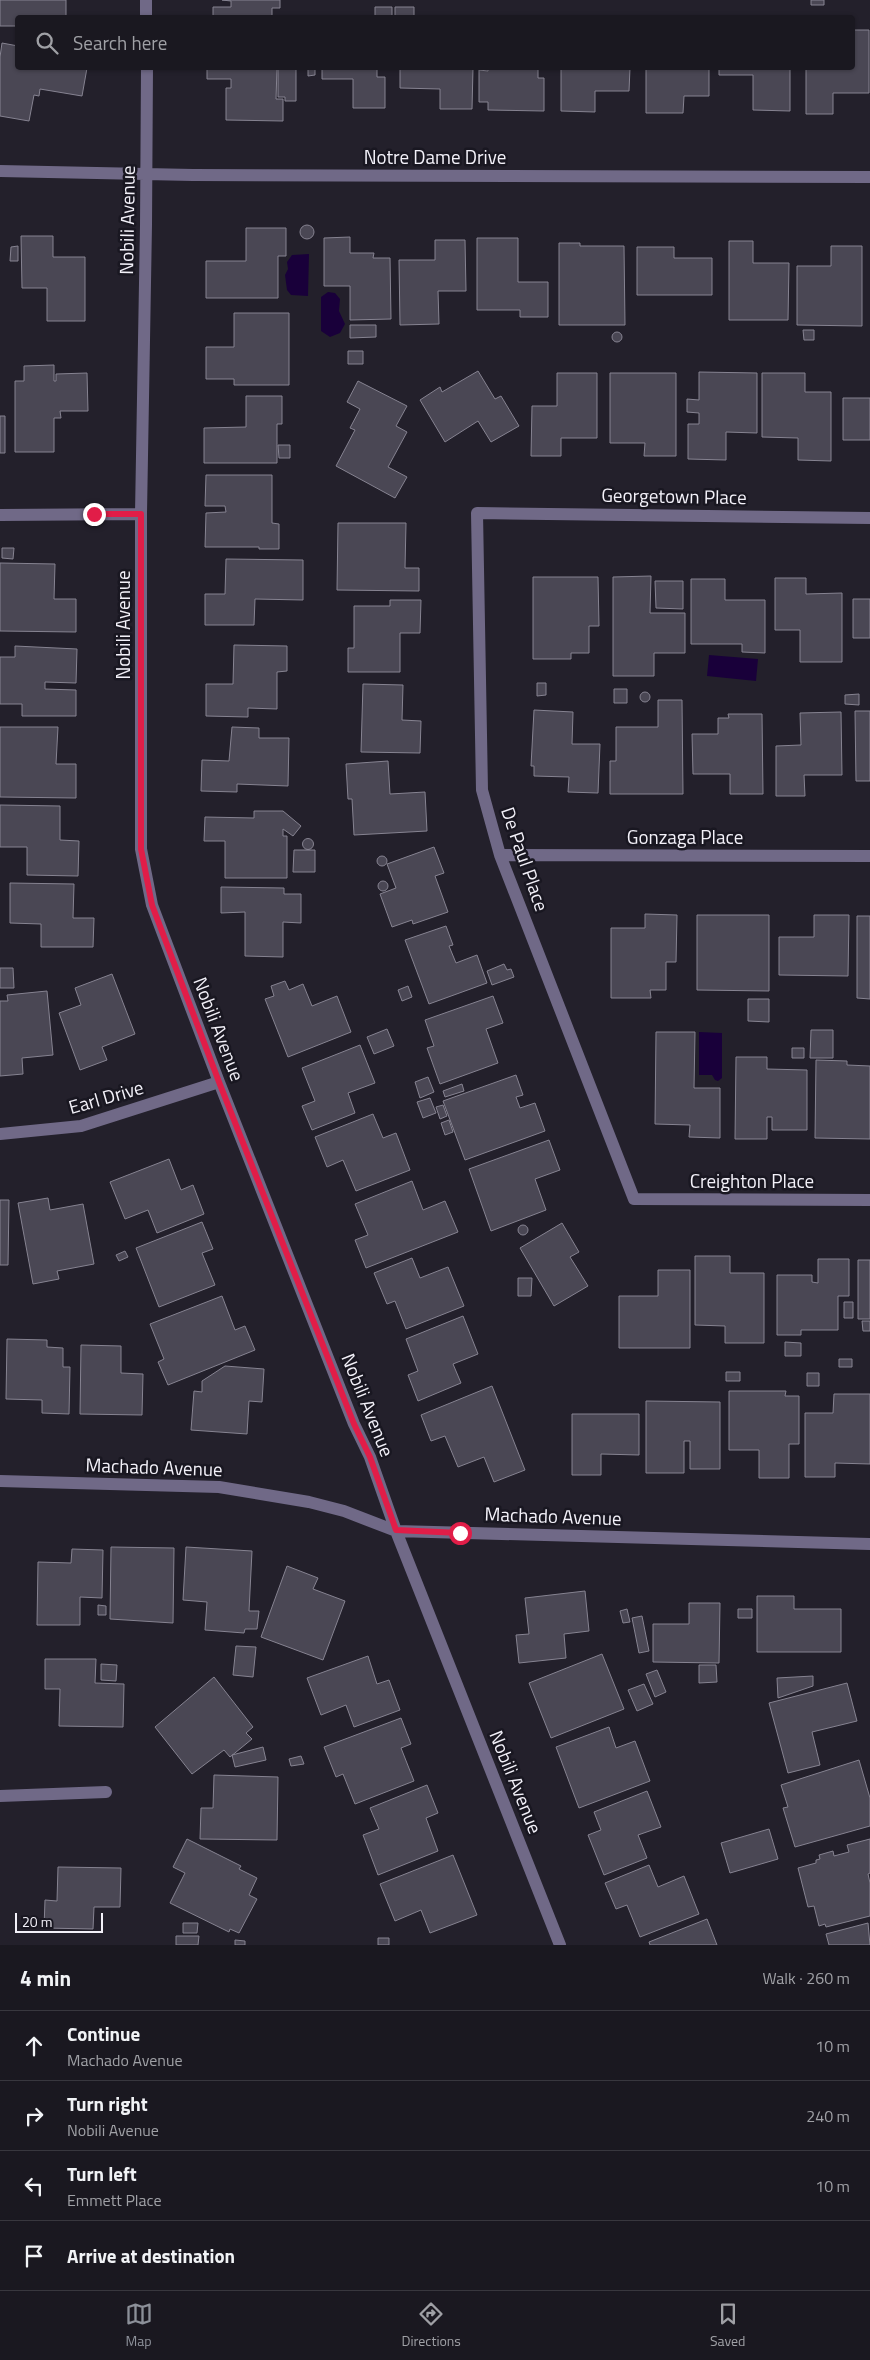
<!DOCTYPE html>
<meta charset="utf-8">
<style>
body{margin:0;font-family:"Titillium Web",sans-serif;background:#27252d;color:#f1f3f6}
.scale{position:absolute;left:15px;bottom:12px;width:88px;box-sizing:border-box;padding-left:5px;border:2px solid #f3f1f9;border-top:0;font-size:14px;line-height:18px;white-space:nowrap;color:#f3f1f9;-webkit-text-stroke:4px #191721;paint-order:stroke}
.stop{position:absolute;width:15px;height:15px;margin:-11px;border:4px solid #e11d48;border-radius:50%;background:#fff}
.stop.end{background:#e11d48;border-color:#fff;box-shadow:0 1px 5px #0008}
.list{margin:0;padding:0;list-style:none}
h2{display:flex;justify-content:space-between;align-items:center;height:65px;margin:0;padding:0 20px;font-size:21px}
h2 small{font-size:16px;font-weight:400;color:#9fa0a5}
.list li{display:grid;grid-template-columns:32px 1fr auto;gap:15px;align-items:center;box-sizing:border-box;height:70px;padding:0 20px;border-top:1px solid #38373e}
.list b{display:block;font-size:19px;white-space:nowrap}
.list p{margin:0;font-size:16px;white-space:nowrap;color:#9fa0a5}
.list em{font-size:16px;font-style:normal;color:#9fa0a5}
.icon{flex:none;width:28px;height:28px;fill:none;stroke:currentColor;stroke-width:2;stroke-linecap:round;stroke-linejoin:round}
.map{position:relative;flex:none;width:870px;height:1945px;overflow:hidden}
.search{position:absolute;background:#1a1820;box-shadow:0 1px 4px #0004;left:15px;right:15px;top:15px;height:55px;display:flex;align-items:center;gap:12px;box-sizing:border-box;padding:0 18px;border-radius:5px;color:#9fa0a5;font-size:19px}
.sheet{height:345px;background:#1a1820}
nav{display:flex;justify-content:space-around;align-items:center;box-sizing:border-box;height:70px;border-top:1px solid #38373e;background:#1a1820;font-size:14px;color:#9fa0a5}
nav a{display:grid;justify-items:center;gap:2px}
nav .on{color:#8c9099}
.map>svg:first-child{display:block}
</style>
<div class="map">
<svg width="870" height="1945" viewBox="0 0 870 1945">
<rect width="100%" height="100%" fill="#23202b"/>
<path fill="#19003a" d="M309,254L308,296L291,295L287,290L285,275L288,269L287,262L292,255Z
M328,292L335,293L340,299L339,311L345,324L340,333L330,337L321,331V297Z
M709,655L758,659L756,681L707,676Z
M699,1032L722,1033V1078L718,1081L715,1080L712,1075H699Z"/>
<path fill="#4a4754" stroke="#868391" d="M0,0H66V18H18V26H0Z
M222,0H280V8H272V18H213V7H231V1Z
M811,0H824V5H811Z
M375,7H392V18H375Z
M395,7H414V17H395Z
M852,30H869V93H833V114H806V68H852Z
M2,43L18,46V68H87L82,96L40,89L39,96L34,95L29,121L0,116V57Z
M207,68H277L276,99H283V121L226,120V88H231V79H207Z
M278,68L296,69V101H285V97H278Z
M308,68H315V75L308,76Z
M322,68H392H377V77H385V108H353V79H322Z
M400,68H473L472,109H440V89L400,88Z
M488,68H538V78H544V111L488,110V102H479V70L488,71Z
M561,68H630L629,91H595V112L561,111Z
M646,68H709V96H684L683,113H646Z
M719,68H790V111L753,110V75H719Z
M300 232a7 7 0 1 1 14 0a7 7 0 1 1-14 0Z
M246,228H286V256H278V298H206V261H246Z
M21,236H53V257H85V321H47V288H22Z
M350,237V253H374L373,258H390L391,319L350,320V286H324V238Z
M477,238H518V282H548V317H520V310H477Z
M435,240H465L466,291H438L439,324L400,325L399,260H435Z
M729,241H753V263H789L788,320H729Z
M559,243H580V246H624L625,325H559Z
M18,246V261H10L11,247Z
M831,246H862V326L797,325V266H831Z
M637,247H674V258H712V295H637Z
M234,313H289V385H234V379H206V347H234Z
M350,325H376V337L350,338Z
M803,330H814V340H804Z
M612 337a5 5 0 1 1 10 0a5 5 0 1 1-10 0Z
M348,351H363V364H348Z
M54,365V381H56V374L87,373L88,411H60L61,418H54V452H15V381H24V366Z
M478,371L495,399L501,396L519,426L491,442L478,421L445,442L420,400L440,387L442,392Z
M699,372L757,373V433L726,432V460L688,459V424H699V413L687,412V399L699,400Z
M557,373H597V438H561V456H531L532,406H557Z
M610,373H676V456H644L645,443H610Z
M762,373H805V392H831V461L798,460V438L762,437Z
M358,381L407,406L396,426L407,432L388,467L407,477L395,498L336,466L355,430L350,428L360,409L347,402Z
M246,396H282V424H277V463H204V428L246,427Z
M843,398H870V440H843Z
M0,416H5V453H0Z
M278,445H290V458H279Z
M206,475H272V523L279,524V549H259V547H205L206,513L226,512L225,506H205Z
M338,523H406L405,568H419V591L337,590Z
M2,548H14L13,559L2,558Z
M226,559L303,560V600L255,599L254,625H205V594H225Z
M0,563L55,564L54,599H76V632L0,631Z
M651,576L650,613H685V653H654V676H613V577Z
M533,577H598L599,626H589V653H571V659H533Z
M775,578H806V594L842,593V662H800V630H775Z
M691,579H725V600H765V653L742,652V644H691Z
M655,581H683V609L656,608Z
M853,599H870V638H853Z
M390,600H421L420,633H400V672H348V648H354V606H390Z
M234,645L287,646V671L277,672V709L248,708V717L206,716V684H233Z
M15,646L77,649L76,683L45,682V689L76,690V716H22V704H0V657H15Z
M537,683H546V695L537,696Z
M363,684L403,685L402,720L421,721L420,753L361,752Z
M614,689H627V703H614Z
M640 697a5 5 0 1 1 10 0a5 5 0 1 1-10 0Z
M859,694V705L845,704V695Z
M658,700H682L683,794H610V761H616V727H658Z
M534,710L573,712L572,744H600L598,793L568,792L569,777L534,776V766H531Z
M855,711H870V781H856Z
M841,712L842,775H804L805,796H776V746L801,745L800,713Z
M728,714H762L763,794H730V774H693L692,734H718V718H729Z
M0,727H58L56,764H76V798L0,797Z
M232,727L259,728V738H289L288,786L237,784V792L201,791L202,760L229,761Z
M388,761L390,794L425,792L427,831L354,835L352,799H348L346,764Z
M0,805L60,806V840L79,841L78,876L27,875V847H0Z
M254,811H283L301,826L293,836L283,829V836H287V878H225V841H204L205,817L254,818Z
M302.5 844a5.5 5.5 0 1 1 11 0a5.5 5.5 0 1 1-11 0Z
M434,847L444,873L435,876L448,912L413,924L412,920L392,927L380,894L396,888L387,864Z
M294,850H315V872H293Z
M377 861a5 5 0 1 1 10 0a5 5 0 1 1-10 0Z
M378 886a5 5 0 1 1 10 0a5 5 0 1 1-10 0Z
M10,883L74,884L73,918H94L93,947H41V924L10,923Z
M221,887L284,888V894H301V923L283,922V957L245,956V912L221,913Z
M645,914L677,915L676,962H666V990H650L651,998H611V928H645Z
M697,915H769V991L697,990Z
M814,915H849L848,976L779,975V937H814Z
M857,916H870V999L857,998Z
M446,926L453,945L449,946L456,963L477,955L487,983L429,1004L405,940Z
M504,964L507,970L511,969L514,977L492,985L487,971Z
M0,968H13L14,988H0Z
M112,974L135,1034L102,1047L107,1060L80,1070L59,1013L81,1005L75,988Z
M285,981L289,990L303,984L312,1006L337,996L351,1032L288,1057L265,999L274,996L271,986Z
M408,986L412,997L402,1001L398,990Z
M47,991L53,1055L22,1058L23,1074L0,1076V1001H8L7,995Z
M493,996L503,1023L486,1029L498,1063L440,1084L427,1048L434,1046L425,1020Z
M748,999H769V1022L748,1021Z
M387,1029L394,1046L374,1054L367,1037Z
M811,1030H833V1058H810Z
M656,1032H695L694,1088H720V1138L689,1137L690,1125L655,1124Z
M360,1045L375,1083L348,1093L355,1113L312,1130L302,1106L315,1101L302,1068Z
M792,1048H804V1058H792Z
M736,1057H767V1069L807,1070V1130H772V1117H767V1139H735Z
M816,1060L847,1061V1065L870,1066V1139L815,1138Z
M516,1075L523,1095L516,1097L520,1108L535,1103L545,1131L465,1160L443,1101Z
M428,1077L434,1092L420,1098L415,1082Z
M462,1084L464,1091L445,1097L443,1091Z
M430,1098L436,1113L423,1118L417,1102Z
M443,1105L447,1116L440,1119L436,1107Z
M373,1114L383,1138L396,1133L410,1170L356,1191L343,1160L327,1167L315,1137Z
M449,1120L453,1132L445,1135L441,1123Z
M549,1140L560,1170L535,1179L546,1210L491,1231L469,1169Z
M169,1159L181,1190L193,1185L204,1214L157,1233L148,1210L125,1219L110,1182Z
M412,1181L423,1210L445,1201L458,1232L366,1268L355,1240L368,1235L355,1204Z
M48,1198L50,1210L83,1204L94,1264L57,1271L59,1279L33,1284L18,1203Z
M0,1200H9L8,1265H0Z
M202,1222L213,1249L202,1253L215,1285L159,1307L136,1248Z
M562,1223L579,1252L570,1257L588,1286L554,1306L520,1248Z
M518 1230a5 5 0 1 1 10 0a5 5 0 1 1-10 0Z
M125,1251L128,1257L119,1261L116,1255Z
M695,1256H730V1273H764V1343H725V1326L695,1325Z
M412,1258L420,1278L448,1267L464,1306L406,1329L395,1301L387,1304L374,1273Z
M818,1259H849V1296H838V1330H801V1335H777V1275H812V1282L818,1283Z
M858,1260H870V1319H858Z
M658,1270H690V1348H619V1296H658Z
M518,1278H532L531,1296H518Z
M222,1296L235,1330L245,1326L255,1350L168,1385L158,1362L164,1359L150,1324Z
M844,1302H853V1318H844Z
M463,1316L478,1354L453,1364L461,1383L418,1401L408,1375L418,1371L406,1339Z
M862,1321H870V1331H863Z
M7,1339L47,1340V1347L63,1348V1367H70L69,1414L42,1413V1400L6,1399Z
M785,1342L801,1343V1356H785Z
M81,1345L121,1346V1373L143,1374L142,1415L80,1414Z
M839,1359H852V1367H839Z
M225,1366L264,1369L262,1402L249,1401L247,1434L191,1430L194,1391L202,1392V1381Z
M726,1372H740V1381H726Z
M807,1373H819V1386H807Z
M492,1386L525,1470L494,1482L484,1457L458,1467L445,1436L431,1441L421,1415Z
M729,1391H786L785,1396H799V1444H789V1478H759V1450H729Z
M834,1394H870V1464L835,1463V1477H805V1413H833Z
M646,1401L720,1402V1469H690V1441H684V1473H646Z
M572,1414H639V1455L601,1454V1475H572Z
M111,1547L174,1548L173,1623L110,1619Z
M186,1547L252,1551L249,1611H259L257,1629H245L244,1633L205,1630L207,1602L183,1600Z
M72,1549L103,1550L102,1598L80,1597V1625H37L38,1562L71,1563Z
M287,1566L318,1578L313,1589L345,1601L323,1660L261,1637Z
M585,1591L589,1631L564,1634L566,1658L519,1663L516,1635L529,1634L525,1598Z
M757,1596H794V1609H841V1652H757Z
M689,1603H720L719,1663L653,1662V1624H689Z
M98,1605L106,1606V1615H98Z
M627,1609L630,1622L623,1623L620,1611Z
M738,1609H752V1618H738Z
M642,1616L649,1651L639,1653L632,1618Z
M236,1646L256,1647L253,1677L233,1675Z
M602,1654L624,1709L551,1738L529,1683Z
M368,1656L377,1684L389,1680L400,1710L354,1727L346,1705L321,1715L307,1678Z
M45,1659H96L95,1683L124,1684L123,1727L59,1726L60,1689H45Z
M101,1664L117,1665L116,1681L101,1680Z
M699,1665H716L717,1682L699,1683Z
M657,1670L666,1692L655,1697L646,1674Z
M813,1676V1686L778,1698L777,1678Z
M214,1677L253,1727L246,1733L252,1739L230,1757L224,1750L192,1774L155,1727Z
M847,1683L857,1721L812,1732L820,1765L788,1773L769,1703Z
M644,1684L653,1704L637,1711L628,1690Z
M401,1718L411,1744L401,1748L414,1781L355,1804L343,1774L336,1777L324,1747Z
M609,1727L616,1748L635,1741L650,1781L579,1808L556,1747Z
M263,1747L266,1760L235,1767L232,1755Z
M301,1756L304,1764L291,1766L289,1759Z
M859,1760L870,1798V1826L795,1847L783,1808L788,1807L781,1785Z
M214,1775L278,1777L277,1840L200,1839L201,1808H213Z
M427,1785L438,1813L426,1818L438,1851L378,1875L363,1835L379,1829L370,1808Z
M647,1791L661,1827L638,1835L647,1858L604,1875L588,1835L601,1830L594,1812Z
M769,1829L778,1859L730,1873L721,1843Z
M187,1839L241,1866L239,1869L257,1878L249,1895L257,1899L239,1933L230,1929L229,1932L170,1903L185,1873L173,1867Z
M870,1839V1873L868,1874L870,1883V1916L826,1927L825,1924L819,1926L814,1906L808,1907L798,1868L816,1863V1860L820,1859L819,1855L833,1851L834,1856L849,1852L847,1845Z
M453,1855L477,1915L430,1933L421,1910L395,1921L380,1884Z
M649,1865L658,1887L684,1876L699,1914L640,1937L627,1905L616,1909L605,1883Z
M58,1867L121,1868L120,1907H94L93,1929L44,1928L45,1900L57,1901Z
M707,1919L717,1945H650L649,1942Z
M183,1923H198L197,1933H183Z
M868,1923L870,1945H829L826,1934Z
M176,1936H199L198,1945H176Z
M378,1938H389V1945H378Z
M235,1940L245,1941V1945H235Z"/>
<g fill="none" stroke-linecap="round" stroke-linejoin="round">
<path stroke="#706987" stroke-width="12" d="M146,0V18
M147,68L146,225L141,514V849L152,905L219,1082L354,1424L370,1457L396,1531L560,1945
M0,171L193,175L870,177
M0,515L141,514
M870,518L477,513L482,790L500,855L634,1199L870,1200
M500,855L870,856
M0,1134L81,1126L219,1082
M0,1481L219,1487L309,1502L344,1511L396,1531L870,1544
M0,1796L106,1792"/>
</g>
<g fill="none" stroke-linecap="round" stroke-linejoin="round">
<path stroke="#e11d48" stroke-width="6" d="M94,514H141V849L152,905L219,1082L354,1424L370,1457L396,1530L460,1533"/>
</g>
<g text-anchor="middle" stroke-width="5" stroke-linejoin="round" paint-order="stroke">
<g font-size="19" fill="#f3f1f9" stroke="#191721">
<text x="435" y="164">Notre Dame Drive</text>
<text transform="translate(127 220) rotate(-89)" y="7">Nobili Avenue</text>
<text transform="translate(674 496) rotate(1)" y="7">Georgetown Place</text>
<text transform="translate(123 625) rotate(-90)" y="7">Nobili Avenue</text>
<text x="685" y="844">Gonzaga Place</text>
<text transform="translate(525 859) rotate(71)" y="7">De Paul Place</text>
<text transform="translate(219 1029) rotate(69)" y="7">Nobili Avenue</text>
<text transform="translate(106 1097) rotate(-16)" y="7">Earl Drive</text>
<text x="752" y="1188">Creighton Place</text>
<text transform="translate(368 1405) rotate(68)" y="7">Nobili Avenue</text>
<text transform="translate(154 1467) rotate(2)" y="7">Machado Avenue</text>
<text transform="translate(553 1516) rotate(2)" y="7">Machado Avenue</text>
<text transform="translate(516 1782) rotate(68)" y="7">Nobili Avenue</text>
</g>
</g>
</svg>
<div class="scale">20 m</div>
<div class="stop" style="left:460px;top:1533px"></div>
<div class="stop end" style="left:94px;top:514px"></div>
<div class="search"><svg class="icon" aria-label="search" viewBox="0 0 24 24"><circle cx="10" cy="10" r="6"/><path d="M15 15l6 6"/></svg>Search here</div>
</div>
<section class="sheet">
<h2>4 min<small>Walk · 260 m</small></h2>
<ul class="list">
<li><svg class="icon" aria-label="ahead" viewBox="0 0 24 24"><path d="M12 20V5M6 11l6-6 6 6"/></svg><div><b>Continue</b><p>Machado Avenue</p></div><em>10 m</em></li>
<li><svg class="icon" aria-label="right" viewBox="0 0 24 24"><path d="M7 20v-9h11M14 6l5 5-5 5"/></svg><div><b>Turn right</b><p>Nobili Avenue</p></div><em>240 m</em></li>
<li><svg class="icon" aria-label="left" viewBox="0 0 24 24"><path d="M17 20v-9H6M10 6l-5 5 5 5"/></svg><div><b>Turn left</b><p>Emmett Place</p></div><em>10 m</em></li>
<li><svg class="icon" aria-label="arrive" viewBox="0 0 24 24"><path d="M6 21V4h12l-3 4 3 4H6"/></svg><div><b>Arrive at destination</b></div></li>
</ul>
</section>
<nav>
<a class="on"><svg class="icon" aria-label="map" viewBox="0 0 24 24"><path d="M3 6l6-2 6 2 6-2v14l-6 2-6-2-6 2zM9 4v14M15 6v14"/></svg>Map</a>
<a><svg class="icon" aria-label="directions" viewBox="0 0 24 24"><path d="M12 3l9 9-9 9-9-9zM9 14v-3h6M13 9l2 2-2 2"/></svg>Directions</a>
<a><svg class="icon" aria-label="saved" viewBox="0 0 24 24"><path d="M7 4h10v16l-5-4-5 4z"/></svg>Saved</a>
</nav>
